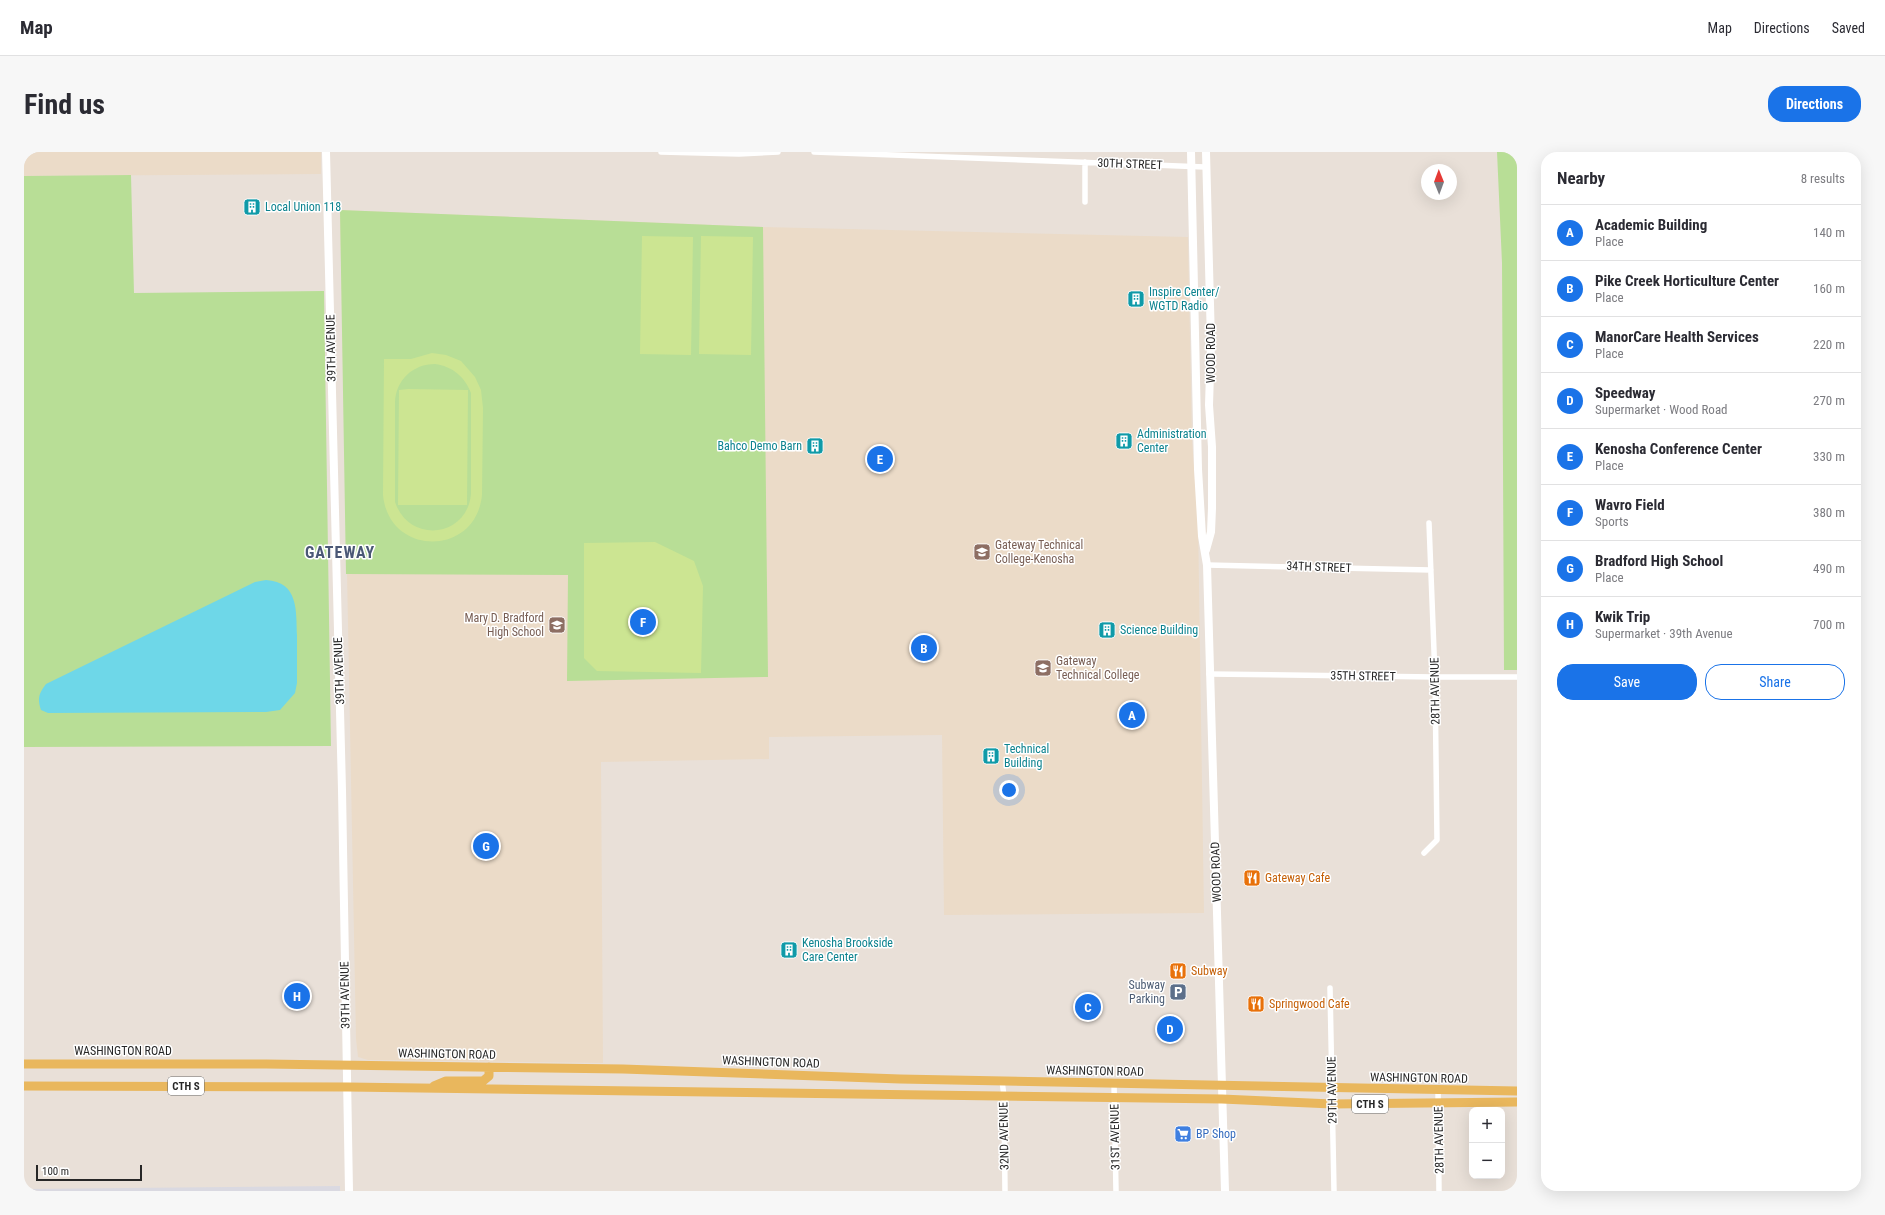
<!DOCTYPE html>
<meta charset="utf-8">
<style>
body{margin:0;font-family:"Roboto Condensed",sans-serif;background:#f7f7f7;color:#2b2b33}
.controls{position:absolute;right:12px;bottom:12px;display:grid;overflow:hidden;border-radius:8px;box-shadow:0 4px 16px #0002}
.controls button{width:36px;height:36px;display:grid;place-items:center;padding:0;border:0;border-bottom:1px solid #e1e1e2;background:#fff;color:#2b2b33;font:20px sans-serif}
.compass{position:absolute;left:1397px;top:12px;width:36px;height:36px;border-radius:50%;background:#fff;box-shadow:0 4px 16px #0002;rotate:359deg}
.scale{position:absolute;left:12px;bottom:10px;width:106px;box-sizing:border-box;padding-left:4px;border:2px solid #272727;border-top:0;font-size:11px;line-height:14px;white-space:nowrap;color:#272727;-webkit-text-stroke:3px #fff;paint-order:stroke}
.you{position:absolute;left:985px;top:638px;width:14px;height:14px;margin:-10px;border:3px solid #fff;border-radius:50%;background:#1a73e8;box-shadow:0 0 0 6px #1a73e833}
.badge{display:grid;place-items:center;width:26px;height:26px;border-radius:50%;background:#1a73e8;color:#fff;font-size:13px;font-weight:700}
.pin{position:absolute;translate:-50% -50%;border:2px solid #fff;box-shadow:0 1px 4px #0006}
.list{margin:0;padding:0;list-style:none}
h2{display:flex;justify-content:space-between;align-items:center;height:52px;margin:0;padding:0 16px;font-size:17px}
h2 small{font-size:13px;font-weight:400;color:#7c7c81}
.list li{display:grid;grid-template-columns:26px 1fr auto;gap:12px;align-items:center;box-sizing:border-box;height:56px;padding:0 16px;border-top:1px solid #e1e1e2}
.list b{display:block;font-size:15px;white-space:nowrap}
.list p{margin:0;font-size:13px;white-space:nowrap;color:#7c7c81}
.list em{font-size:13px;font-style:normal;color:#7c7c81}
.actions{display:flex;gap:8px;padding:12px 16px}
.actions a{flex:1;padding:9px 0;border:1px solid #1a73e8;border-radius:16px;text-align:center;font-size:14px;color:#1a73e8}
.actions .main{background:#1a73e8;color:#fff}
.map{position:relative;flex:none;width:1493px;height:1039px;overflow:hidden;border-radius:16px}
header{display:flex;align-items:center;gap:24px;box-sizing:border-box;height:56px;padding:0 20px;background:#fff;border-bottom:1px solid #e1e1e2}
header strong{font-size:19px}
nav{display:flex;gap:22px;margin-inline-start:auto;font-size:14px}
.intro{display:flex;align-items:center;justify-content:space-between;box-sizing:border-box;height:96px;padding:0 24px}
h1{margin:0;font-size:28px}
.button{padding:10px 18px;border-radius:16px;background:#1a73e8;color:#fff;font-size:14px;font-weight:700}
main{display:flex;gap:24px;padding:0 24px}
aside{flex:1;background:#fff;border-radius:16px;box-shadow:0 4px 16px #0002}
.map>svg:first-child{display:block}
</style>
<header>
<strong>Map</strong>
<nav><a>Map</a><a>Directions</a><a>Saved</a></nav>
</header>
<div class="intro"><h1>Find us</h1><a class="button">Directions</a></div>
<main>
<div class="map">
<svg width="1493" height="1039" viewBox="0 0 1493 1039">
<rect width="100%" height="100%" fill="#e9e0d8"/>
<path fill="#dad9e1" d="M316,1034V1039H0V1037Z"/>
<path fill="#ebdbc8" d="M0,0H297V22L0,24Z
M316,58L739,75L1164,85L1168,288L1174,368L1180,761L920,763L918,583L745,585V607L577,610L579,911L344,908L334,905L332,887Z"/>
<path fill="#b8de96" d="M1473,0H1493V518H1480L1478,111Z
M107,23L110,141L300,139L307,594L0,595V24Z
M316,58L739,75L744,525L543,529L544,423L322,422Z"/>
<path fill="#cce592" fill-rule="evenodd" d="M618,84L669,85L667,203L616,202Z
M677,84L729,85L727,203L675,202Z
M408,201L422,203L437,209L451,225L457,238L459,256L458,343C452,405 365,405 359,343L360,207H387ZM411,212C428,214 441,225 447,241V342C443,386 385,392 371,350V250C372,228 389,212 411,212Z
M384,237L444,238L443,353H374L375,238Z
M631,390L670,409L679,434L677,521L573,519L560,506V391Z"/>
<path fill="#6ed7e8" d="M242,428C275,430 272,459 273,484C273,500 273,515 273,531L271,541L256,558L242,560L24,561L17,558C13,547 15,541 22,532L231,430Z"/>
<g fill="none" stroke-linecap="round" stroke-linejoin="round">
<path stroke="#fff" stroke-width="5.5" d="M637,0L715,2L754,0
M790,0L1181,15
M1061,10V50
M1183,413L1407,418
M1185,522L1411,525H1493
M1400,701L1413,688L1411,525L1405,371
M1306,836L1310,1039
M978,929L980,944L981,1039
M1090,931L1092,1039
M1414,938L1415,1039"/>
<path stroke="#fff" stroke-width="8" d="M302,0L318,638L325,1039
M1167,0L1174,317L1178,384L1183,413L1201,1039
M1182,0L1187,190L1185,253L1188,295V356L1187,380L1182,398"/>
<path stroke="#e9b75d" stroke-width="9" d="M0,912H242L599,917L876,927L1493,939
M0,934L324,935L1198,947L1308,952L1493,950
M410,934L422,929H459L465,924V915"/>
</g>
<defs>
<g id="building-square" transform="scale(0.9)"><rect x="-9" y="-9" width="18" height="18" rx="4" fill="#0f9aa8" stroke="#fff"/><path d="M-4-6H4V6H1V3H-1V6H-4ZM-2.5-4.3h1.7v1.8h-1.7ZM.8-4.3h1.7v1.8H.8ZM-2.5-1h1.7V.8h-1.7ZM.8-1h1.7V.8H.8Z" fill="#fff"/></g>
<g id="university-square" transform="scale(0.9)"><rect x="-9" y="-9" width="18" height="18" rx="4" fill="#8d6e63" stroke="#fff"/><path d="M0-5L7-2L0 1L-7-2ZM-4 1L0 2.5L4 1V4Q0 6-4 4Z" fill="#fff"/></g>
<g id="school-square" transform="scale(0.9)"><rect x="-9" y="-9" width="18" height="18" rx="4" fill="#8d6e63" stroke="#fff"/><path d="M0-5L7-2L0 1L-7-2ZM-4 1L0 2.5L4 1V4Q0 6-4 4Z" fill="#fff"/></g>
<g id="restaurant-square" transform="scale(0.9)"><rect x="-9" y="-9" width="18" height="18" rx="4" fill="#e8710a" stroke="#fff"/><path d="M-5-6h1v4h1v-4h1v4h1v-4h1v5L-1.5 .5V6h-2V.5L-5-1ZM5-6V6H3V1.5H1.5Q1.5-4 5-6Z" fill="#fff"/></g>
<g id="parking-square" transform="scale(0.9)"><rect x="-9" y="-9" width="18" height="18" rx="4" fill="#5c6f8a" stroke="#fff"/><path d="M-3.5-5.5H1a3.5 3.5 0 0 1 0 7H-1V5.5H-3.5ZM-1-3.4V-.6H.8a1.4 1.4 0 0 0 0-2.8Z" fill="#fff"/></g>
<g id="supermarket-square" transform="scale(0.9)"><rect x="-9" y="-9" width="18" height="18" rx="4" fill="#3f7fe0" stroke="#fff"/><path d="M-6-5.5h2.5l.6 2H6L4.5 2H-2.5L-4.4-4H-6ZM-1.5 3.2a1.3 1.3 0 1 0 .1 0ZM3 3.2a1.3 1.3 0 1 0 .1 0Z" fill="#fff"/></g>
</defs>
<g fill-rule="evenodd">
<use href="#building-square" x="228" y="55"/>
<use href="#building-square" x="1112" y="147"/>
<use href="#building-square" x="1100" y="289"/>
<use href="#building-square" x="791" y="294"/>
<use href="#university-square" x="958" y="400"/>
<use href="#school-square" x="533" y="473"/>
<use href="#building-square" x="1083" y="478"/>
<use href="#school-square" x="1019" y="516"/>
<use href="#building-square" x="967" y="604"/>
<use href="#restaurant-square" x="1228" y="726"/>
<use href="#building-square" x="765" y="798"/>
<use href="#restaurant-square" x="1154" y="819"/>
<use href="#parking-square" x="1154" y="840"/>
<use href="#restaurant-square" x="1232" y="852"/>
<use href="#supermarket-square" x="1159" y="982"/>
</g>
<g text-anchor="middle" stroke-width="3" stroke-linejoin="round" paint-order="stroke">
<g fill="#fff" stroke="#686868" stroke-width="1">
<rect x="144" y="925" width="36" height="18" rx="3"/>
<rect x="1328" y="943" width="36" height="18" rx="3"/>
</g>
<g font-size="11" font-weight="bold" fill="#272727">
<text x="162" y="938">CTH S</text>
<text x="1346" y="956">CTH S</text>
</g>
<g font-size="12" fill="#272727" stroke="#fff">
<text transform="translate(1106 12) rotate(2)" y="4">30TH STREET</text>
<text transform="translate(307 196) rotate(-91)" y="4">39TH AVENUE</text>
<text transform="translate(1187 201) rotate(-90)" y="4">WOOD ROAD</text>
<text transform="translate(1295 415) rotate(2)" y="4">34TH STREET</text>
<text transform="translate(315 519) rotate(-92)" y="4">39TH AVENUE</text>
<text transform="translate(1339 524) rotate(1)" y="4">35TH STREET</text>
<text transform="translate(1411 539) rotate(-91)" y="4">28TH AVENUE</text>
<text transform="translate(1192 720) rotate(-92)" y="4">WOOD ROAD</text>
<text transform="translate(321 843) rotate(-91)" y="4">39TH AVENUE</text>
<text x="99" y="903">WASHINGTON ROAD</text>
<text transform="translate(423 902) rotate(1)" y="4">WASHINGTON ROAD</text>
<text transform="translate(747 910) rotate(2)" y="4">WASHINGTON ROAD</text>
<text transform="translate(1071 919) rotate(1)" y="4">WASHINGTON ROAD</text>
<text transform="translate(1395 926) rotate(1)" y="4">WASHINGTON ROAD</text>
<text transform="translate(1308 938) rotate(-91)" y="4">29TH AVENUE</text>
<text transform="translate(980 984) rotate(-91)" y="4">32ND AVENUE</text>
<text transform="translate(1091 985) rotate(-91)" y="4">31ST AVENUE</text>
<text transform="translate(1415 988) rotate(-91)" y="4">28TH AVENUE</text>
</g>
<g font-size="12" fill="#0d838f" stroke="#fff" text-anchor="start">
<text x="241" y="59">Local Union 118</text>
<text x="1125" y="144">Inspire Center/<tspan x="1125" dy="14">WGTD Radio</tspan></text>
<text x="1113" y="286">Administration<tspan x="1113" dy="14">Center</tspan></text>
<text x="778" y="298" text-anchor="end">Bahco Demo Barn</text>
<text x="1096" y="482">Science Building</text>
<text x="980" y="601">Technical<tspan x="980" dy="14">Building</tspan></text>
<text x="778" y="795">Kenosha Brookside<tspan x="778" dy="14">Care Center</tspan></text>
</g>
<g font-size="12" fill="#785e54" stroke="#fff" text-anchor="start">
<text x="971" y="397">Gateway Technical<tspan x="971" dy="14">College-Kenosha</tspan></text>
<text x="520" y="470" text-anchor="end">Mary D. Bradford<tspan x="520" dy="14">High School</tspan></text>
<text x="1032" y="513">Gateway<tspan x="1032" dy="14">Technical College</tspan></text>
</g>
<g font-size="12" fill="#c56008" stroke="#fff" text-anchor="start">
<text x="1241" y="730">Gateway Cafe</text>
<text x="1167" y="823">Subway</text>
<text x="1245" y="856">Springwood Cafe</text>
</g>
<g font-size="12" fill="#4e5e75" stroke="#fff" text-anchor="end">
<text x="1141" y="837">Subway<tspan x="1141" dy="14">Parking</tspan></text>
</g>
<g font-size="12" fill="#366cbe" stroke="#fff" text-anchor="start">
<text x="1172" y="986">BP Shop</text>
</g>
<g font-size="16" font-weight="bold" letter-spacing="1" fill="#4a5775" stroke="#fff">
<text x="316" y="406">GATEWAY</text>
</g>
</g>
</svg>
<div class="controls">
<button>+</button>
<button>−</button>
</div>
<svg class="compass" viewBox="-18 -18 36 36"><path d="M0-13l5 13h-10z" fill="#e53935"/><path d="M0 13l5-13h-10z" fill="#7c7c81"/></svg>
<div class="scale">100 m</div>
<div class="you"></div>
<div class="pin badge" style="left:1108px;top:563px">A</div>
<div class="pin badge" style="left:900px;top:496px">B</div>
<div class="pin badge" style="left:1064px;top:855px">C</div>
<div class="pin badge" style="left:1146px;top:877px">D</div>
<div class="pin badge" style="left:856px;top:307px">E</div>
<div class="pin badge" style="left:619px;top:470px">F</div>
<div class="pin badge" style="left:462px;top:694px">G</div>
<div class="pin badge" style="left:273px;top:844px">H</div>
</div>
<aside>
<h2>Nearby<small>8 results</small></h2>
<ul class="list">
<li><span class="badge">A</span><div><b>Academic Building</b><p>Place</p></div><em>140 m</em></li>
<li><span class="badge">B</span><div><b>Pike Creek Horticulture Center</b><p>Place</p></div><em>160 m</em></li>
<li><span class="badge">C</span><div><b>ManorCare Health Services</b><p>Place</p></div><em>220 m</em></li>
<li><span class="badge">D</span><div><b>Speedway</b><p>Supermarket · Wood Road</p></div><em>270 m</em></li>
<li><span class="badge">E</span><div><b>Kenosha Conference Center</b><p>Place</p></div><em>330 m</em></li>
<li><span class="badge">F</span><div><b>Wavro Field</b><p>Sports</p></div><em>380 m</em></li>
<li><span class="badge">G</span><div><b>Bradford High School</b><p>Place</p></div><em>490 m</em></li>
<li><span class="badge">H</span><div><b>Kwik Trip</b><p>Supermarket · 39th Avenue</p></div><em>700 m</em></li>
</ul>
<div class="actions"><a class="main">Save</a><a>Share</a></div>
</aside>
</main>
